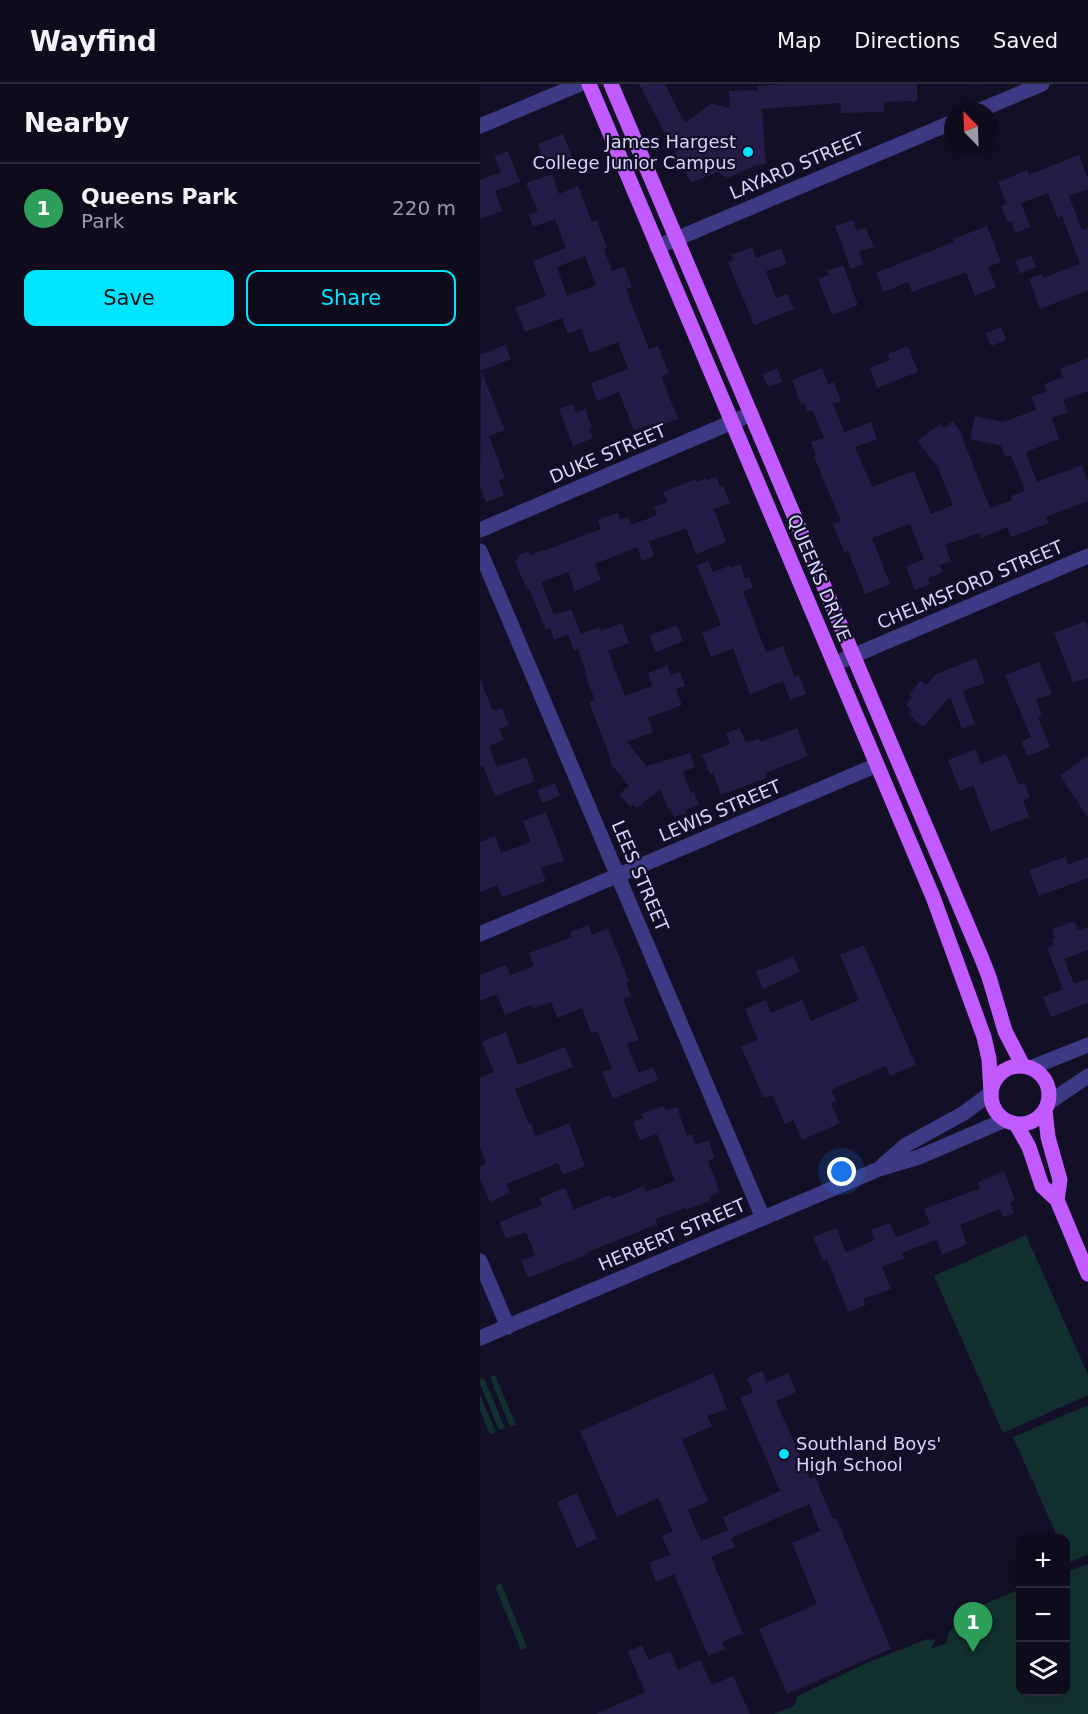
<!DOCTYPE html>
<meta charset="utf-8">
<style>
body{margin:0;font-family:"DejaVu Sans",sans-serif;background:#171425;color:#f1f3f6}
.controls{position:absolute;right:18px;bottom:18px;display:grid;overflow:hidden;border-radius:12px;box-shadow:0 6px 24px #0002}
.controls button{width:54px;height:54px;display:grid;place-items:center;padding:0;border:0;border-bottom:2px solid #2e2b3b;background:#0e0b1c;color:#f1f3f6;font:30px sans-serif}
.compass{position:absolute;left:464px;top:18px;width:54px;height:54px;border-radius:50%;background:#0e0b1c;box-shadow:0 6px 24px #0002;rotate:337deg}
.you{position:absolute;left:362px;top:1088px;width:21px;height:21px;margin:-15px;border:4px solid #fff;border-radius:50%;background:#1a73e8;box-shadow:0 0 0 9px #1a73e833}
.badge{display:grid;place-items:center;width:39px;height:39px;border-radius:50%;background:#00e5ff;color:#fff;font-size:20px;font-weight:700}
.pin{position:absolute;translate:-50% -50px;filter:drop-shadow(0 2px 3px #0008)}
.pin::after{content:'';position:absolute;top:32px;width:21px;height:18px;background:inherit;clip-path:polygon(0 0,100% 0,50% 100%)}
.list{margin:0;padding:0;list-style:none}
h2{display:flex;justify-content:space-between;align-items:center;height:78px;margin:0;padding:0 24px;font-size:26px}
h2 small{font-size:20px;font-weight:400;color:#9b9ba3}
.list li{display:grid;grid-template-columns:39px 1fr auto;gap:18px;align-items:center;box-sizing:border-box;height:90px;padding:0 24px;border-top:2px solid #2e2b3b}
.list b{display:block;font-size:22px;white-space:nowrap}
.list p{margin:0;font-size:20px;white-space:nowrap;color:#9b9ba3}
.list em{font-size:20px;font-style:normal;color:#9b9ba3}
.actions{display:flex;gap:12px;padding:18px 24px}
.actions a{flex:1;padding:14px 0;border:2px solid #00e5ff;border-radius:12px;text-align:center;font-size:21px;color:#00e5ff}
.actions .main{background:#00e5ff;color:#111}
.icon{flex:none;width:33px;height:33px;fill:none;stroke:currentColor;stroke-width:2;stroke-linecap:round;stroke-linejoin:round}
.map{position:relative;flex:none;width:608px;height:1630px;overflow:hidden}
header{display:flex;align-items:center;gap:36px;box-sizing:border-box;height:84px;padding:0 30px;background:#0e0b1c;border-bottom:2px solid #2e2b3b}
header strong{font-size:28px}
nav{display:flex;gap:33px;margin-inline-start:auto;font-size:21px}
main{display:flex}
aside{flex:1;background:#0e0b1c}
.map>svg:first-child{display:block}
</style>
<header>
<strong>Wayfind</strong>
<nav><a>Map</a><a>Directions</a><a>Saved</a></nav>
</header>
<main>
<aside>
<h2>Nearby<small></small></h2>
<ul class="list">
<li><span class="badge" style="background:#2e9e5b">1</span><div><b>Queens Park</b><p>Park</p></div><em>220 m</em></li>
</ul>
<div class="actions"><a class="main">Save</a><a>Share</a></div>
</aside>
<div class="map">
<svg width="608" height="1630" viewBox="0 0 608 1630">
<rect width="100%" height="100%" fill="#130f26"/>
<path fill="#12302f" d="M546,1151L608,1291V1311L523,1349L454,1192Z
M15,1291L36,1341L30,1343L10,1293Z
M4,1294L25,1344L19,1346L0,1300V1296Z
M0,1311L16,1348L10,1351L0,1326Z
M608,1321V1470L588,1479L586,1473V1454H578L533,1353Z
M608,1480V1630H294L314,1622L318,1612L384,1580L447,1555L455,1556L451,1565L467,1559L469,1547L501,1522L540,1505V1608H586V1488Z
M21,1499L47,1563L41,1566L15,1502Z"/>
<path fill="#241b47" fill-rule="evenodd" d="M159,0H185L205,39L231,19L250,24L249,7L278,6L277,2L306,0H437V17L404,18V28L361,29L360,19L282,25L286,80L274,82L248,94L237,88L211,99Z
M83,50L93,75L67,85L58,60Z
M28,67L40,98L15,107L22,127L0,135V96L21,88L14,72Z
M599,71L608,95V105L589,112L602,146L608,144V206L560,225L549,195L562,190L563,194L600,180L582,132L578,134L568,109L541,119L550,143L536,149L531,137L527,138L521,122L526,120L518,98L547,86L549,91Z
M72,90L79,110L98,102L112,138L117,136L127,164L124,165L132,187L144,183L152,203L146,205L169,265L178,262L189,289L181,292L198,335L176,343L174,339L154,347L139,308L117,317L111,299L148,285L138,258L110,269L101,245L88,250L82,234L45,248L35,224L66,212L53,177L86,164L75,135L53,143L49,131L58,128L46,99ZM105,172L116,201L87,212L77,183Z
M373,136L377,147L386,144L394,163L379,168L384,180L371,185L355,142Z
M507,142L521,178L508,183L516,203L495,212L486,188L432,208L428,198L404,208L396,189L474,158L473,155Z
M272,163L276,174L301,164L307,180L286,187L296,214L308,210L314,225L274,241L248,178L253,176L251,171Z
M551,171L556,183L540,190L535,177Z
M363,181L378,221L352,231L338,195L349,191L347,187Z
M521,243L526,256L511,262L506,249Z
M25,261L31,275L0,287V271Z
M428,262L438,288L397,304L390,284L410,276L408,270Z
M608,274V307L583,316L588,328L572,334L579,355L546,368L557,398L602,381L608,397V417L566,433L569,439L531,453L527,443L501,454L499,449L465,461L471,477L460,481L463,488L448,494L450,500L435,506L426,482L444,475L430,440L392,454L410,500L385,510L368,467L364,468L353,440L361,437L334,373L336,372L331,358L344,354L332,326L327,328L324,319L321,320L312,296L342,284L348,300L354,298L361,317L353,319L364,348L391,338L397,355L375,363L392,403L434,387L451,430L473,421L458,384L438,357L460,340L464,344L473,337L479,345L510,424L532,416L531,412L545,407L531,371L525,373L521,362L490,355L495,332L523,338L556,326L551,313L567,307L564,300L583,293L580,285Z
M297,284L303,298L288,303L282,290Z
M1,287L25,346L9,352L25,394L19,397L24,411L6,418L0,403Z
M92,320L96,329L105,325L112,343L109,344L113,354L93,362L79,325Z
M236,393L240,403L243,402L250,419L234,425L246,458L216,470L206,444L169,458L174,472L162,477L157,463L115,480L121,496L95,507L88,488L61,498L74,531L91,525L101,550L120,543L121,547L142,539L149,559L128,567L145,612L172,602L168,589L187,582L191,591L200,588L205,602L196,605L202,621L168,634L173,648L147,658L167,682L210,669L215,683L203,688L211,709L214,708L219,721L206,726L207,729L194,733L190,724L188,725L180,705L157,724L153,721L150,723L139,710L149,702L129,678L131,676L109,618L115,616L104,588L106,587L98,565L94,567L88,550L74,556L70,544L66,546L49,505L47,506L35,477L39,475L37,472L49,467L51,471L62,466L63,467L121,445L118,436L138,429L140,436L148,433L151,441L177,431L174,423L187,418L183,408L215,395L216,398L226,394L227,396Z
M228,477L233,488L249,482L250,484L260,480L265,494L269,493L273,504L263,508L286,568L303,562L315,593L319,591L326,610L310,616L303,597L270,610L253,564L231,573L222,549L241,541L217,482Z
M605,537L608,543V594L593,599L574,549Z
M197,541L203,557L176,568L169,552Z
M496,574L505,599L483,607L495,640L482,645L470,613L443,643L428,630L432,626L426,621L432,614L429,610L441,596L446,601L456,590Z
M559,578L572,610L556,616L562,632L558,634L570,663L548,672L541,658L551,653L525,591Z
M0,595L13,627L22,624L29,641L19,645L24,656L9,662L17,683L46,673L55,697L15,712L3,682L0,683Z
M260,644L266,659L279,654L280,658L317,644L328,672L285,689L287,694L241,711L233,689L230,690L222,671L250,660L246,649Z
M495,665L501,680L526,670L539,701L544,699L550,713L543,716L549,733L511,748L493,701L480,707L468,676Z
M608,672V734L580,691Z
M75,699L80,712L62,719L57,706Z
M66,728L84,776L61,784L66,797L22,813L17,801L0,808V758L15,752L21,769L51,758L43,737Z
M585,773L588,781L608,773V794L559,812L549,786Z
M594,837L598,846L608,843V866L584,875L594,900L608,895V919L571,933L563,913L583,905L567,864L574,861L572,855L575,854L572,845Z
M108,841L112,851L128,844L149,897L146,898L151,912L143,915L159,956L147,960L159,989L173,983L178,996L133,1015L122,988L132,985L117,947L111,949L102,924L77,934L71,918L52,925L51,921L25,931L17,910L0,917V891L26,881L30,891L54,882L49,869L92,853L90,848Z
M384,861L436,981L410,992L406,982L351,1006L356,1017L351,1019L360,1039L322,1056L313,1036L305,1040L292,1011L284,1014L261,963L278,955L265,925L286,916L291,929L322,916L331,937L379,916L360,871Z
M313,872L320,888L283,905L276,888Z
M26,948L38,981L85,963L93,983L35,1005L49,1040L51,1039L56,1052L89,1039L105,1082L83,1091L78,1079L26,1100L30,1109L10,1118L0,1095V1082L6,1079L0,1064V994L14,988L2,958Z
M183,1022L186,1027L197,1023L207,1052L212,1050L216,1061L228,1056L235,1074L228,1077L240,1108L229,1113L230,1117L206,1126L205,1124L176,1135L177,1140L108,1168L109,1170L48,1194L41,1176L55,1171L46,1148L26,1155L20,1138L62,1121L60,1114L85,1104L94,1126L130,1111L132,1115L164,1102L166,1108L195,1097L177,1050L160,1056L153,1038L163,1034L161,1030Z
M524,1087L535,1116L530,1118L534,1129L523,1133L520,1125L480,1141L487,1160L462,1171L456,1156L422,1169L424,1174L402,1183L411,1205L383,1215L386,1221L368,1228L347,1175L343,1177L333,1153L356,1144L366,1168L395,1156L391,1146L410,1139L416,1153L450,1140L444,1125L500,1104L498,1098Z
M282,1287L287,1298L308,1289L316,1308L296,1317L330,1395L335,1393L353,1435L356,1434L411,1565L307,1610L279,1545L337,1520L312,1459L340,1447L329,1420L251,1454L255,1463L231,1473L263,1549L242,1558L245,1565L228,1572L194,1490L176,1498L169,1479L190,1471L182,1452L193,1448L178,1414L137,1433L100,1347L233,1289L247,1325L227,1332L232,1342L202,1356L228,1417L208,1426L221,1457L248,1446L250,1451L243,1433L300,1407L260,1314L273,1308L267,1294Z
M97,1409L117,1455L97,1464L77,1418Z
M162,1561L169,1576L190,1567L198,1586L220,1576L232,1601L253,1592L270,1630H116L165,1608L148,1568Z"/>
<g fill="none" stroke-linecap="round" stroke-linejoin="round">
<path stroke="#3d3a85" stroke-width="15" d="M498,27L562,0
M0,42L100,0
M177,163L473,38
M0,446L271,330
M0,467L283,1134
M354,580L608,472
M0,850L397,681
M550,984L608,961
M568,1019L608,992
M403,1081L426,1061L484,1029L511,1009
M0,1177L28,1243
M0,1254L399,1085L439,1073L525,1036"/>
<path stroke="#c25bff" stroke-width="15" d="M109,0L453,813L504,953L509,975L511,1009
M131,0L502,875L509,893L525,947L543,982
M511 1011a29 29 0 1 1 58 0a29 29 0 1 1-58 0Z
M565,1026L568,1053L580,1096L577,1116
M536,1040L549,1063L562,1102L577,1116L608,1190"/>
</g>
<g fill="#00e5ff" stroke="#130f26" stroke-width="2">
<circle cx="268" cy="68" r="6"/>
<circle cx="304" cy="1370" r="6"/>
</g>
<g text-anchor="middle" stroke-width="4.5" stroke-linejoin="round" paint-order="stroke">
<g font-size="18" fill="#d9d4ff" stroke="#130f26" text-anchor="end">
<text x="256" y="64">James Hargest<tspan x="256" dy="21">College Junior Campus</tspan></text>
<text x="316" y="1366" text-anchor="start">Southland Boys'<tspan x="316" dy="21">High School</tspan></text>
</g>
<g font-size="18" fill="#d9d4ff" stroke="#130f26">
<text transform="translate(317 82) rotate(-23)" y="6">LAYARD STREET</text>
<text transform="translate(128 370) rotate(-23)" y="6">DUKE STREET</text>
<text transform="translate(339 494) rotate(67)" y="6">QUEENS DRIVE</text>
<text transform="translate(490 501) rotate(-23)" y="6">CHELMSFORD STREET</text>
<text transform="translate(240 727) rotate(-23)" y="6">LEWIS STREET</text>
<text transform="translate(160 792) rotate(67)" y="6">LEES STREET</text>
<text transform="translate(192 1151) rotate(-23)" y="6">HERBERT STREET</text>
</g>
</g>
</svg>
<div class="controls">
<button>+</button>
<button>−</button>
<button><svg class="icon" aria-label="layers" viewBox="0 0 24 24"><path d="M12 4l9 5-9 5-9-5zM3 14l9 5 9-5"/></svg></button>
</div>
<svg class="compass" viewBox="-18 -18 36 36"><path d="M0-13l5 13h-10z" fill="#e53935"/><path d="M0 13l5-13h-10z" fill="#9b9ba3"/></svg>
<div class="you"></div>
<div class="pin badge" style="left:493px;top:1568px;background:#2e9e5b">1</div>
</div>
</main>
